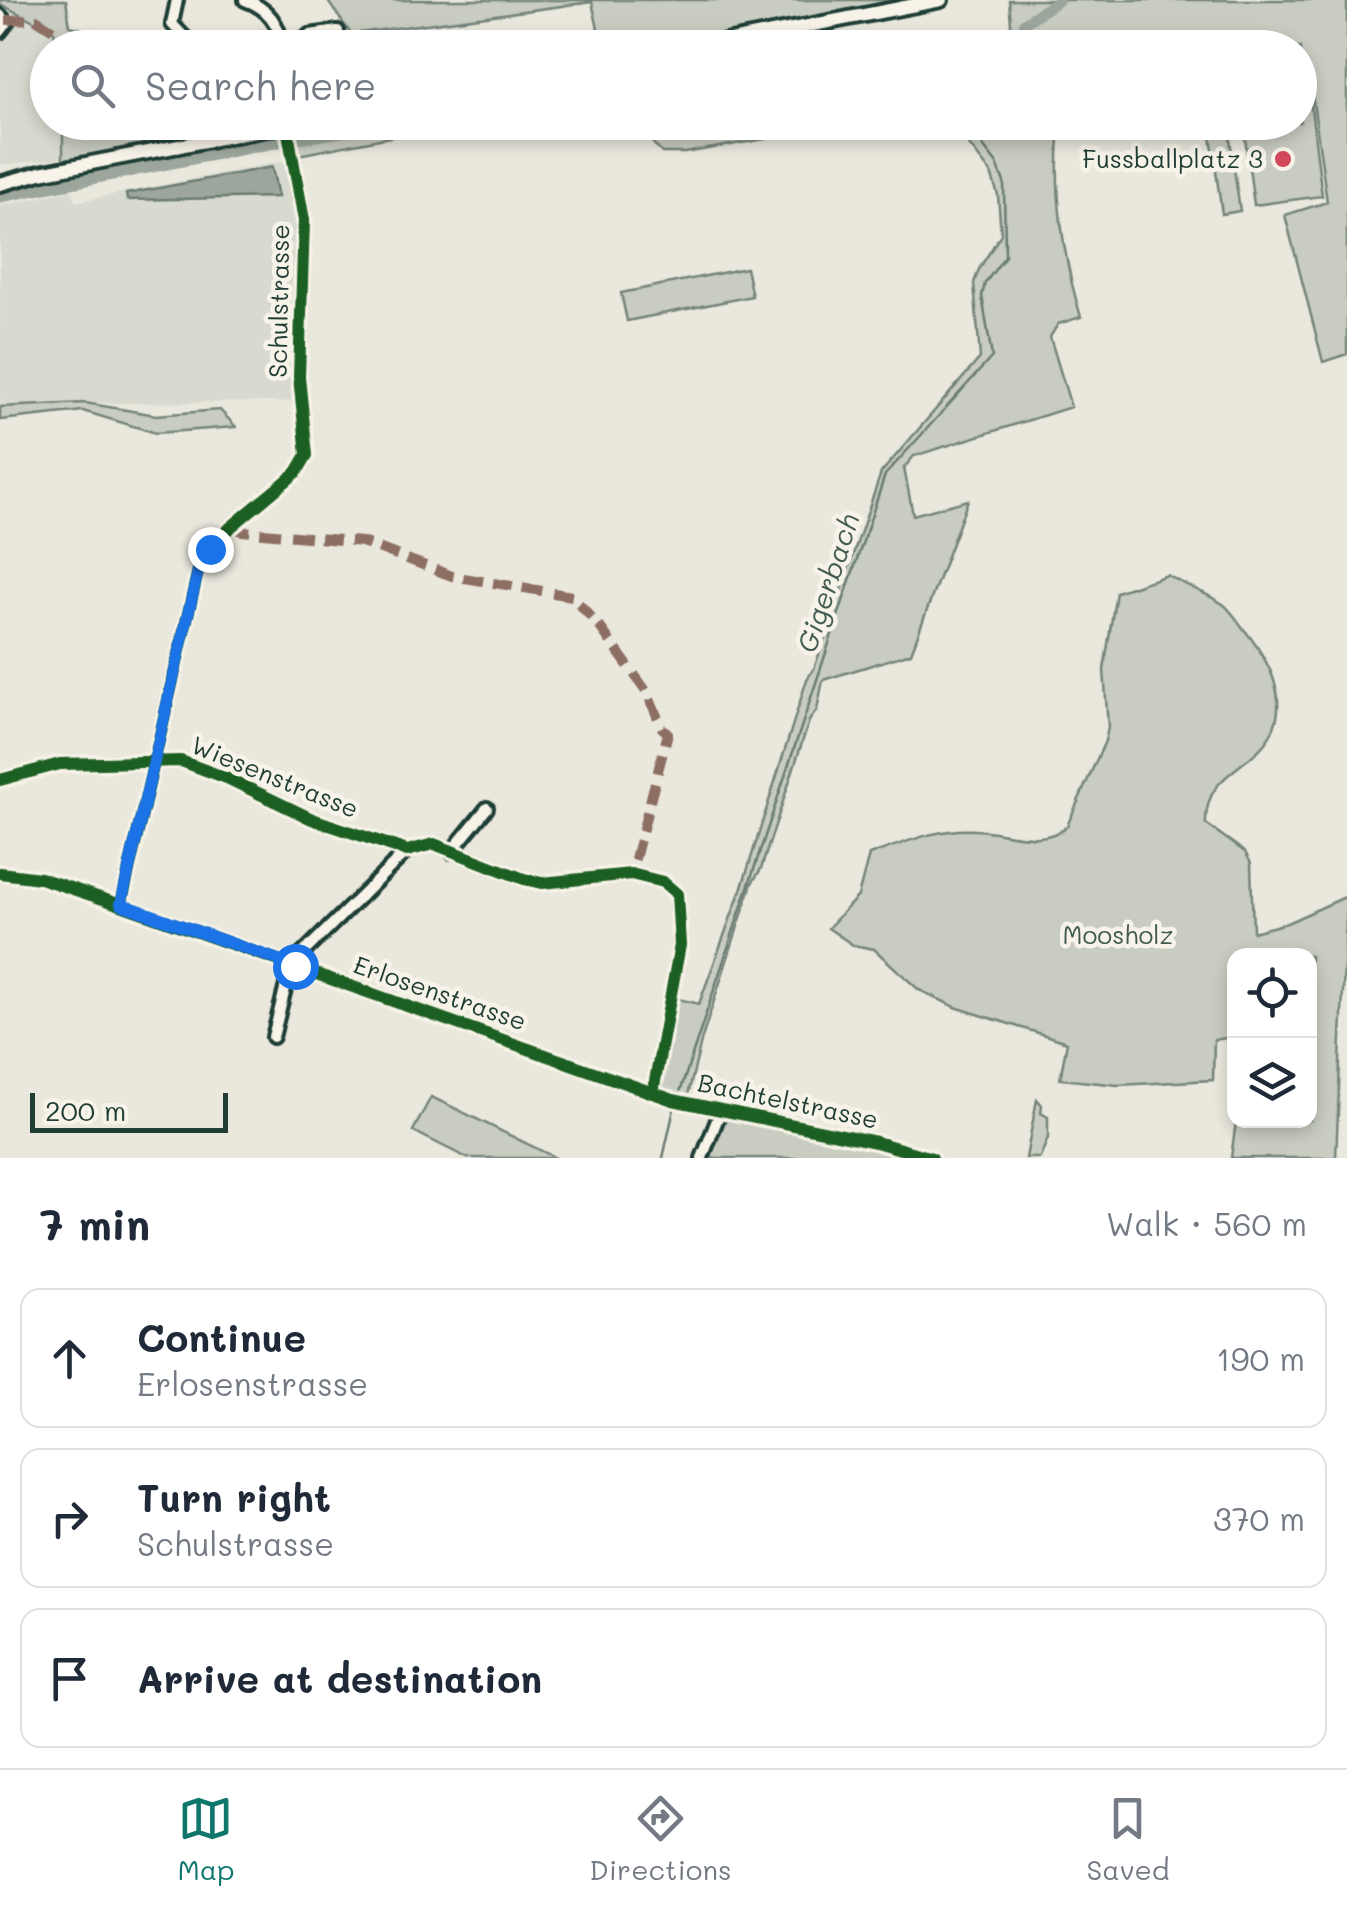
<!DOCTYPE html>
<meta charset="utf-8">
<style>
body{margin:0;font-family:Mali,sans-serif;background:#f2f2f3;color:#1f2937}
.controls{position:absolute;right:30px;bottom:30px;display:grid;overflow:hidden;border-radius:20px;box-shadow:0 5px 15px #0003}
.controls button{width:90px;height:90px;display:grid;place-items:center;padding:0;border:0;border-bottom:2px solid #e0e1e3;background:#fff;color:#1f2937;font:50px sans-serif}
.scale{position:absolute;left:30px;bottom:25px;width:198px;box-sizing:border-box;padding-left:10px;border:5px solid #1f3d34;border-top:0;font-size:28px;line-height:35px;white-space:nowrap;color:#1f3d34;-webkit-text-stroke:8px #f7f3e8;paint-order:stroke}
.stop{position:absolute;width:30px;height:30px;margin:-22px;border:8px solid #1a73e8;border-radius:50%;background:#fff}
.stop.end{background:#1a73e8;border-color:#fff;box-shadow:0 2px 10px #0008}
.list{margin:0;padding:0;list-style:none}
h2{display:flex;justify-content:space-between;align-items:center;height:130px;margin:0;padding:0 40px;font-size:42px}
h2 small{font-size:32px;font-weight:400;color:#747a83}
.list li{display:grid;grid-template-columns:65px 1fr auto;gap:30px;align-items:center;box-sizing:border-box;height:140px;margin:0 20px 20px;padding:0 20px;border:2px solid #e0e1e3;border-radius:20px}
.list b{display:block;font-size:38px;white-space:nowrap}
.list p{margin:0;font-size:32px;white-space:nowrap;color:#747a83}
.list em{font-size:32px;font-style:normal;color:#747a83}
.icon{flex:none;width:55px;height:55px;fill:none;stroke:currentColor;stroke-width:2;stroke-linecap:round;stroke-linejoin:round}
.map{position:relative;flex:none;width:1347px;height:1158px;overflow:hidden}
.search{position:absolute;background:#fff;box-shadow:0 5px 15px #0003;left:30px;right:30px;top:30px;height:110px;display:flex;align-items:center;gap:25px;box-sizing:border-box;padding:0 35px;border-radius:55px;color:#747a83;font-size:38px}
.sheet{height:610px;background:#fff}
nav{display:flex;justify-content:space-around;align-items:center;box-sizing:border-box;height:140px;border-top:2px solid #e0e1e3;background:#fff;font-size:28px;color:#747a83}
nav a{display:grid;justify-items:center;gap:5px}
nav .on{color:#0f766e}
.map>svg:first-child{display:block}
</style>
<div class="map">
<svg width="1347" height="1158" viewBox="0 0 1347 1158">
<rect width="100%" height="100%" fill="#eae8dd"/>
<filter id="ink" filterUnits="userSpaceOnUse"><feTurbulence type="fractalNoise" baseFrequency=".01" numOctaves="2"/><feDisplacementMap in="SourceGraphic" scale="20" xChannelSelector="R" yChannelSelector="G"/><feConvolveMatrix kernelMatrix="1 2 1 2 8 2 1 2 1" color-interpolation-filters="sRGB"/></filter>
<g filter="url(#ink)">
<path fill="#d9dacf" d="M0,4L55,32L56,47L48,48V122L63,123L61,158L0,165Z
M288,160L298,212L295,402L85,403L0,407V206L73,190L76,202Z"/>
<path fill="#c8ccc1" stroke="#74847a" stroke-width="2.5" d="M0,0H66L70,26L144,43L142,48L56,47L54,31L0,4Z
M327,0H941L703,48L602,47L592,2L351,34Z
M1009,0H1347V354L1323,362L1285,215L1327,202L1311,87L1308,83L1300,82V48L1013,47Z
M1309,92L1322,196L1254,205L1243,123L1300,122V93Z
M346,122H495L496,124L405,134L293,156L288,133Z
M63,123H203L207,143L63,168Z
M659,123V122L856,123L685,153H662L651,141L652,129Z
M952,123H1088L1060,128C1053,189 1063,258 1081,317L1058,324L1050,337L1071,407L914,456L904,468L913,515L968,500L911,653L823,680L817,710L809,721L761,869L752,883L702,1038L686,1103L653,1092L670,997L699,1004L743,884L807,679L814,669L881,473L980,358L974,283L979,269L1001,234L998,195L991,173Z
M1229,132L1240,211L1222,214L1211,136Z
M746,268L752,296L627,321L621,293Z
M85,403L156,415L220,410L236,427L156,433L83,411L0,420V407Z
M1167,575C1185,585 1206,593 1223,604C1231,610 1237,620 1243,628C1266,656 1291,696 1271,734C1252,769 1204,772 1206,824L1245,852L1251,863L1253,932L1287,923L1347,896L1336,1158H1231L1236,1121L1310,1120V956H1234V1058L1226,1038L1214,1040L1213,1080L1118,1085L1060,1079L1067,1042L955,1007L919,990L874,949L853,945L828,928L858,896L869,855C904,843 938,827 976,830C1006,831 1042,848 1067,826L1105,741L1108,727L1104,670L1116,592Z
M431,1097L442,1102L556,1158H467L413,1131Z
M1037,1099L1042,1105L1041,1113L1048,1117V1138L1040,1158H1026Z
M721,1110L931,1158H702Z"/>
<path fill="#9ca69c" stroke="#6a7c72" stroke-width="2.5" d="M272,167L278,197L127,200L126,194Z"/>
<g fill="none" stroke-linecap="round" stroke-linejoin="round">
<path stroke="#6a7c72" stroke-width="2.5" d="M680,1092L885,475L992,357L982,296L985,283L1005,256L1004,182L997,164L977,138L981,122
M663,1158L674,1109"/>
<path stroke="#9ca69c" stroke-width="11" d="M1024,23L1059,0
M987,48L995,42
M0,197L284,141L406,122"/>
<g stroke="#1f3d34" stroke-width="18">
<path id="minor" d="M177,0L172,24L195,48
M245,0C268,8 280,24 282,48
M0,15L7,23L0,32
M282,43L296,42L310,35L338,31
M0,780L60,764L181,761L229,779L312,819L407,851L434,844L524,879L542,883L631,874L663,882L677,894L680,945L653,1092
M451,852L487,808
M0,873L40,878L121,905L673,1100L876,1142L932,1158
M121,905L198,571L210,549L231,527L297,472L307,455L299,377L304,220L286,122
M295,967L300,956L407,851
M273,1037L291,965
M702,1158L721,1110"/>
</g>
<g stroke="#1f3d34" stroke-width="20">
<path id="major" d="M695,48L941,0
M0,184L40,173L287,125L318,122"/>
</g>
<use href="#minor" stroke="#f7f3e8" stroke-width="10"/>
<use href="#major" stroke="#f7f3e8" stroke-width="12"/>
<path stroke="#8d6e63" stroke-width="10" stroke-dasharray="20 10" stroke-linecap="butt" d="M6,20L36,19L81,48
M231,527L242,531L362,542L452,576L572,596L600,627L647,692L662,728L668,733L631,874"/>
<g stroke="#f7f3e8" stroke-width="19">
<path id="cycleway" d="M0,780L60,764L181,761L229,779L312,819L407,851L434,844L524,879L542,883L631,874L663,882L677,894L680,945L653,1092
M0,873L40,878L121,905L673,1100L876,1142L932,1158
M121,905L198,571L210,549L231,527L297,472L307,455L299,377L304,220L286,122"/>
</g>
<use href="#cycleway" stroke="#1b5e20" stroke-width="12"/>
</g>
</g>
<g fill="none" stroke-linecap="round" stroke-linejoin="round" filter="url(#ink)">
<path stroke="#1a73e8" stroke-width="12" d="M210,549L198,571L121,904L295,966"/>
</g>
<circle fill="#d1495b" stroke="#f7f3e8" stroke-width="4" cx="1283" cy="159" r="10"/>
<g text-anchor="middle" stroke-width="9" stroke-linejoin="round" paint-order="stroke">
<g font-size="25" fill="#1f3d34" stroke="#f7f3e8" text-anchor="end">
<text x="1263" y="168">Fussballplatz 3</text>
</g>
<g font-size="25" fill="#1f3d34" stroke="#f7f3e8">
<text transform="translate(279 301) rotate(-89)" y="9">Schulstrasse</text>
<text transform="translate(275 777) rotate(22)" y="9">Wiesenstrasse</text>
<text transform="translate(440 993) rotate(19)" y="9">Erlosenstrasse</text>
<text transform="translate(788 1101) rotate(12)" y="9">Bachtelstrasse</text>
</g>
<g font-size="25" fill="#415a50" stroke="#f7f3e8">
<text x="1118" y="944">Moosholz</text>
</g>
<g font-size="28" font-style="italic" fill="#445c53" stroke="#f7f3e8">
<text transform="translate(828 583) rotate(-72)" y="10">Gigerbach</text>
</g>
</g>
</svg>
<div class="controls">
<button><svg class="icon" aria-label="locate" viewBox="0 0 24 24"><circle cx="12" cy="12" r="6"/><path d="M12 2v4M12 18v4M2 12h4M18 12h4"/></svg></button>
<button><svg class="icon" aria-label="layers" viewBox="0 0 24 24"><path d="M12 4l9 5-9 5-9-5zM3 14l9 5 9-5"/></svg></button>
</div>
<div class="scale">200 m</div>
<div class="stop" style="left:295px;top:966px"></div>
<div class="stop end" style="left:210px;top:549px"></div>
<div class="search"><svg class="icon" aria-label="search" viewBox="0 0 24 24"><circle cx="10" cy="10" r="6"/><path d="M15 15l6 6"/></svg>Search here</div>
</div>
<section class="sheet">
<h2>7 min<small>Walk · 560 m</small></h2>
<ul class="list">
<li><svg class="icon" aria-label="ahead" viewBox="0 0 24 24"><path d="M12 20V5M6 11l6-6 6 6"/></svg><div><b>Continue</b><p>Erlosenstrasse</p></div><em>190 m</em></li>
<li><svg class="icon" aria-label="right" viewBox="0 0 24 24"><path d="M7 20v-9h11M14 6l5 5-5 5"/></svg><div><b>Turn right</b><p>Schulstrasse</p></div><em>370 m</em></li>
<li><svg class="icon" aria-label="arrive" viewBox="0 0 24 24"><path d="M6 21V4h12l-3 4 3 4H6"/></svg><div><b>Arrive at destination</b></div></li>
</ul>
</section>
<nav>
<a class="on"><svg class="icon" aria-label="map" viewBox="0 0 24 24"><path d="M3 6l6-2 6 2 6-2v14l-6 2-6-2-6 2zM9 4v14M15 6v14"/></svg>Map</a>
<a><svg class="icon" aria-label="directions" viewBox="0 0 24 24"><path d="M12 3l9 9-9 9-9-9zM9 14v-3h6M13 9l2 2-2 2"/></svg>Directions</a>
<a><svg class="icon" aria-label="saved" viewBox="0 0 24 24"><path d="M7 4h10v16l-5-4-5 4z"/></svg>Saved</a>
</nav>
